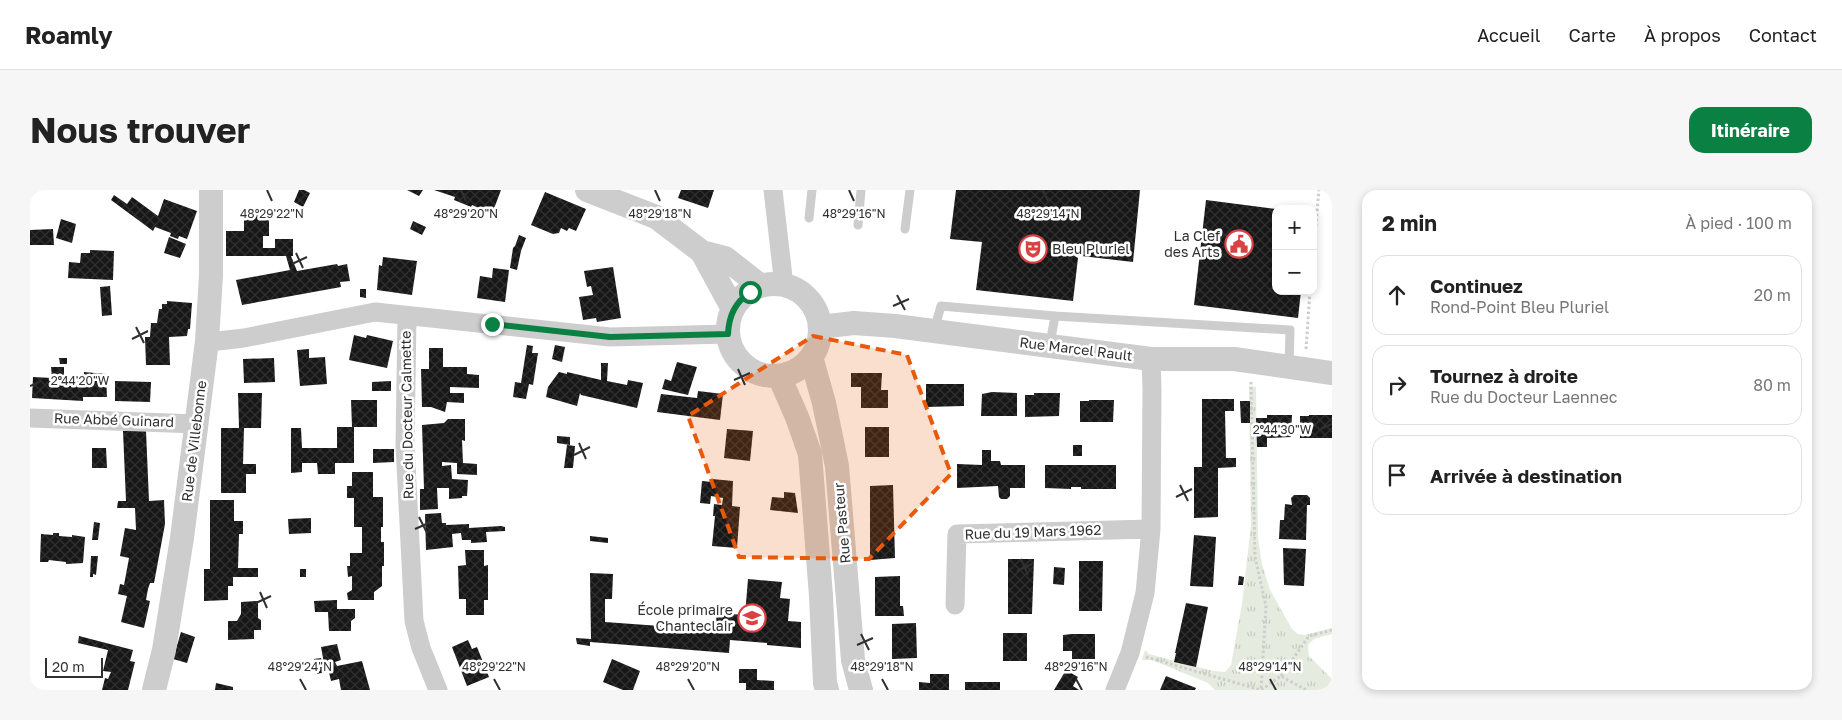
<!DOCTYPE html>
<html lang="fr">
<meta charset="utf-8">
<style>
body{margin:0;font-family:"Golos Text",sans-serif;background:#f6f6f6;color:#222}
.controls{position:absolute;right:15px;top:15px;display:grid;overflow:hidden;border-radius:10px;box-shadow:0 2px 8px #0003}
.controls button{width:45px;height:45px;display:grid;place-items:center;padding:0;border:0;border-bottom:1px solid #e0e0e0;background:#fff;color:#222;font:25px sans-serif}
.scale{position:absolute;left:15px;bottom:12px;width:58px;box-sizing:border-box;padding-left:5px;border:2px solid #303030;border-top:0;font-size:14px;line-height:18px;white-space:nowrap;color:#303030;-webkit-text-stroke:4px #fff;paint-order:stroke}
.stop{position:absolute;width:15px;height:15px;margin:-11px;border:4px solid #0b8043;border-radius:50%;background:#fff}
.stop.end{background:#0b8043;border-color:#fff;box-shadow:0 1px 5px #0008}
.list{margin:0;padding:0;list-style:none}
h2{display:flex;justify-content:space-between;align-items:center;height:65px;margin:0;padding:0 20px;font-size:21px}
h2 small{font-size:16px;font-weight:400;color:#767676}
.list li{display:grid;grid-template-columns:32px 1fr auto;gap:15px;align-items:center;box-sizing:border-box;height:80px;margin:0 10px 10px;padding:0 10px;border:1px solid #e0e0e0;border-radius:15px}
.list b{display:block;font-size:19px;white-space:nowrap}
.list p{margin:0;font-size:16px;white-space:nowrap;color:#767676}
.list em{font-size:16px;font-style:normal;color:#767676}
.icon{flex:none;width:28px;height:28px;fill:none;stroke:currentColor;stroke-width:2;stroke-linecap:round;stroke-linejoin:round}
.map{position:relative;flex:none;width:1302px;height:500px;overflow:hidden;border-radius:15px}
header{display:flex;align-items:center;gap:30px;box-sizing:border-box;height:70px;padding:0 25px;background:#fff;border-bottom:1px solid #e0e0e0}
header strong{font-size:24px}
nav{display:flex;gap:28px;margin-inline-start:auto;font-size:18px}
.intro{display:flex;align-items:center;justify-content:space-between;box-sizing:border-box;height:120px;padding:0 30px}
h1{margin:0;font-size:35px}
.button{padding:12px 22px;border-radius:15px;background:#0b8043;color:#fff;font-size:18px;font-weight:700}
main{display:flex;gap:30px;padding:0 30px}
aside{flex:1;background:#fff;border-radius:15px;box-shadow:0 2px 8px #0003}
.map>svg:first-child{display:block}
</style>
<header>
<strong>Roamly</strong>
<nav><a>Accueil</a><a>Carte</a><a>À propos</a><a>Contact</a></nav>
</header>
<div class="intro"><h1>Nous trouver</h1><a class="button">Itinéraire</a></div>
<main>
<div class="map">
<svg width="1302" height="500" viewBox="0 0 1302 500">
<defs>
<pattern id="park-tufts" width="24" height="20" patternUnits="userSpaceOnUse" patternTransform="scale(1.25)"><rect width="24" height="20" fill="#e5ecdf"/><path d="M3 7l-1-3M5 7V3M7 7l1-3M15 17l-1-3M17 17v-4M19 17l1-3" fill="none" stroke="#c5cbc0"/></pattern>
<pattern id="building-cross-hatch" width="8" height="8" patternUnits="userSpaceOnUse" patternTransform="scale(1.25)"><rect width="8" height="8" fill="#171717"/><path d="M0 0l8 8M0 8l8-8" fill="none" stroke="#303030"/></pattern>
</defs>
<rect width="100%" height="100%" fill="#fff"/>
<path fill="url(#park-tufts)" d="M1219,196L1226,197L1228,348L1232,374L1240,400L1262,439L1268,444L1275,445L1302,438V444L1284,449L1278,455L1279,466L1302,489V500H1185L1178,493L1122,470H1112L1115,460L1119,464L1183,481L1195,482L1201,475L1212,414L1221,336Z"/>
<path fill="url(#building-cross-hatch)" d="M269,0H274L280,3L273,17L264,12Z
M377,0H393L389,6Z
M404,0H471L462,24L442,15L441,17L424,10L425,7Z
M651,0H684L678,18L648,8Z
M926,0H1110L1103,72L1043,65L1048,68L1043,111L946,100L952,52L920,49Z
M515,2L556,19L546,41L539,38L537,41L531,38L529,43L523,44L501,35Z
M84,5L97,14L102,7L128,26L134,9L167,21L157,49L149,46L148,49L140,46L141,43L125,37L123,41L81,10Z
M1176,10L1246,19V101H1271L1268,128L1164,115Z
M214,23L239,24V46H233V58H245V49H263V66H261L267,81L307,74L308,76L317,74L320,91L310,92L311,97L212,115L206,90L260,80L256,66H196V41H214Z
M31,29L46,34L42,53L26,48Z
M383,31L396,37L392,45L380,39Z
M23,39L24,55H0V40Z
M489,45L496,48L491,61L487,80L480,78L483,58L485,56Z
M139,47L156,54L150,68L134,63Z
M60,60L84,61L83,90L38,88L39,72L50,73L51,63H60Z
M353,67L387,71L382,105L347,100L349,75L352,76Z
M583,77L591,128L567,132L566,128L553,130L549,107L563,105L561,96L557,97L554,81Z
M463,78L479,80L475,112L447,108L450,86L462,88Z
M80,96L82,125L72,126L70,97Z
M330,99H336V108L330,107Z
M137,111L162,113L160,139H158L157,146L139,147L140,175H116L115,147H120L121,133H127L129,119H132V114H137Z
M324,145L336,148L337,145L363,151L357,178L319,170Z
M497,155L503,156L502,163H508L503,195L499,194L496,209L483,207L485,192L491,193Z
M525,155L535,157L532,172L522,169Z
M399,158H413V177H437V184L449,185V198L420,197V203H434V213L417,212L415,222L401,217H392L391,179H399Z
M279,159V168L295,167L297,194L270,196L267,160Z
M29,168H37V174H30Z
M244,168L245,192L214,193L213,169Z
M647,172L667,177L658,205L632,199L635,189L641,191Z
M571,173H578L577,191L597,195L598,190L613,193L607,218L551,205L550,203L547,216L516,207L518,197L529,182L537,184V182L571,190Z
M21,177H34V188L54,189V182L76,184L77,207H53V211L2,208L3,187L22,188Z
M821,183H852L851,200H858V218H831V197H821Z
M85,191L121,192L120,212L85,211Z
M361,191V201H342V192Z
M896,194H934V216L896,217Z
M668,201L693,204L690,230L627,222L631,204L667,208Z
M962,202L987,203V226H951L952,204Z
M208,203H232L231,238H214L213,274H226V284H216V303H191V238H209Z
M1004,203H1030L1029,226L995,227V205H1004Z
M1172,209H1204V221H1195L1196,268H1206V277L1188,278V327L1164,328V277H1172Z
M321,210H347V237H324V273H305V284H288L287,273H272V282L261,283V238H271L272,258H307V237H322Z
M1059,210H1084L1083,232H1050V211H1059Z
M1210,211H1220V233H1211Z
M1237,225H1262L1261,247L1237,248V257H1227L1226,228H1237Z
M1279,225H1302V248H1270V226H1279Z
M418,229H435V251L432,250L433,273L447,274V285L427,284V273L412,272V276L421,275L422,289L438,290L437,306H432V308L419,309V298H407L408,319L390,320V299H394L392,235L414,233Z
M835,237H859V267H835Z
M697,239L723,241L720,271L694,268Z
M93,241H116L119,311L134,310L135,334L124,393H120L118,399L116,410L120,411L114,438L91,432L97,406L88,404L90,394L94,395L99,368L90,366L95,338L106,340L105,318H87L88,311H96Z
M527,246L540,247V255L527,253Z
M537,255L545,256L543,278H534Z
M1043,255H1052V266H1043Z
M62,258H76L77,278H62Z
M343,259H364V272L343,273Z
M952,260H961V271H970L971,275H995V298H980V306L977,309H971L969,307L968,296L927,298V274L952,275Z
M1015,275H1086V299H1051V297H1041V299L1015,298Z
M322,282H343V307H353V337H351V352H354V376H352V396L344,402V410H318L317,403L322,400V386L318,387L317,376H320V363H332V337H324V308H317V296H322Z
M682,289L703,291L702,316L710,317L707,358L682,356L685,326H683L684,314L692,315L693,308L681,306L680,314L670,313L672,291L682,292Z
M863,295L865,368L840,370V296Z
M754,302L765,303L768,323L740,320L742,307L754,308Z
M1264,305H1277L1280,308V315H1277L1276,350L1249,349L1250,330H1254L1255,314L1262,315L1261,308Z
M180,310H204V331H213V344H209L208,378H228V387H203V396H198V410L174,411V379H180Z
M411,323L412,333H416V335L439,334V338L471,336L475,337V341L456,342L457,352L441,353V350H432L431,343L422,344L423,357L396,360L395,324Z
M281,328V343L259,344L258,329Z
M64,332L70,333L68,350H62Z
M23,343H29V346L42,347V345L55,347L53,373L36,374V372L19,370L18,372H10L11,344L23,345Z
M1164,345L1186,347L1183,397L1160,396Z
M560,346L578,348V353L560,351Z
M1253,358L1276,359L1274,396L1254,395Z
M435,360H454V376L458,375V410H454V425H436V409H429L428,376L436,375Z
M61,366H68L66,385L63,384V387H60Z
M978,369H1004L1002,424H978Z
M1049,371H1073L1072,421H1049Z
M1024,377L1035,378L1034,395L1023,394Z
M270,379H276V387H270Z
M560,383L583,384L582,409H575V432L685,440L687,423L715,425L718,389L752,392L750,408L760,409L758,431L771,432V458L737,455V453L700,450L699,463L560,452V456L547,454L546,448L561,449Z
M870,386V416H873L874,426H845V387Z
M1209,386L1214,387L1213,395H1208Z
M307,410V419H325V428L321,431V441H299L298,422H285L284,411Z
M228,411V428L231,430V440H224V449L198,450V431H207L211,424V412Z
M1156,413L1178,417L1166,477L1144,472L1146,463H1145Z
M886,433L887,468L862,469V434Z
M151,442L165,447L157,473L143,469Z
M973,443H997V471H973Z
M1042,444H1065V469H1042V461H1033V445Z
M49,446L103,460L100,471L105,472L98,500H72L75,488L78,489L81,482L73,481L78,460L48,453Z
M438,450L442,459L447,457L459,487L437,496L422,457Z
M307,454L311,470L305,472L307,476L332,471L340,500H311L309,489L301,491L298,478L295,479L291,457Z
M291,468L295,482L287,484L284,469Z
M582,469L610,481L603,500H593L573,492Z
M709,479H727V490L744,491V500H716V493H709Z
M1036,480L1048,487L1043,496L1049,500H1024Z
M900,484H919V500H889V492L900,493Z
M1136,486L1166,498L1165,500H1130Z
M935,492H970V500H935Z
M186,493L203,497V500H185Z"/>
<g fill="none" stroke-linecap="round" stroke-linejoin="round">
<path stroke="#cdcdcd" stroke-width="3" stroke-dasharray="2.5 2.5" stroke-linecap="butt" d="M1283,66L1289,0
M1276,159L1280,101
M1221,192L1225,367L1236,416L1231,500
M1116,467L1231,500L1251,486L1276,500
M1251,486L1279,446L1302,440"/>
<path stroke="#cdcdcd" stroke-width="9" d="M779,28L782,0
M828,35L831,0
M875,39L880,0
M904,140L911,116L1025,126L1260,140L1259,177
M1020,154L1025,126"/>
<path stroke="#cdcdcd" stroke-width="19" d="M743,0L754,96
M377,126L375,255L384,431L391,458L408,500
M177,151H188L214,148L345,122L580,147L698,144
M0,228L167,234
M925,415L927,344L1121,339
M1085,500L1100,463L1115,403L1121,339L1122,199L1121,169"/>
<path stroke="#cdcdcd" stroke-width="24" d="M557,0L626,27L672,62L695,68L731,96
M672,62L703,119
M698 140a46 46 0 1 1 92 0a46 46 0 1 1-92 0Z
M790,137L824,133L865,136L1121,169H1204L1302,183
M781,167L794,213L807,276L823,470L831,500
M749,186L767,227L780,264L791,406L795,493L797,500
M124,500L134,460L152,348L177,151L181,85V0"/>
</g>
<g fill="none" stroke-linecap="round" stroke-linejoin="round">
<path stroke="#0b8043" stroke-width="6" d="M462,134L580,147L698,144C699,125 705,113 720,102"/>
</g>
<path fill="#e8590c" fill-opacity="0.2" stroke="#e8590c" stroke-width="4" stroke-dasharray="10 6" stroke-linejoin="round" d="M783,146L877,165L921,284L839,369L709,367L658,226Z"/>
<path fill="none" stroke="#303030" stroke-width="2" d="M237,0L242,11M431,0L436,11M625,0L630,11M819,0L824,11M1013,0L1018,11M266,63L273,78M262,74L277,67M867,105L875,120M863,116L879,109M106,137L114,153M102,149L118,141M708,179L715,195M704,190L720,183M0,196L11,191M1291,239L1302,234M549,253L556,269M544,265L560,257M1150,295L1158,311M1146,307L1162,299M389,327L397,343M385,339L401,332M991,369L998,385M987,381L1002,374M230,402L237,418M226,413L241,406M831,444L839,460M827,455L843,448M270,489L276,500M464,489L470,500M658,489L664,500M852,489L858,500M1046,489L1052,500M1240,489L1246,500"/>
<defs>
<g id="civic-ring" transform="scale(1.4375)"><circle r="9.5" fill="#fff" stroke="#d94143" stroke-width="1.5"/><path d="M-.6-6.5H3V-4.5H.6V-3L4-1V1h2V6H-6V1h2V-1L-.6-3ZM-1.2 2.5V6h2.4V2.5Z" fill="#d94143"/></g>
<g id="theatre-ring" transform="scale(1.4375)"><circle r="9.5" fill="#fff" stroke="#d94143" stroke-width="1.5"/><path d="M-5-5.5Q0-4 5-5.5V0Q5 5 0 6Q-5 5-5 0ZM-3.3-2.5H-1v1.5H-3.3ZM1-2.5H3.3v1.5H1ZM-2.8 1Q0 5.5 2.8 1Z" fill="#d94143"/></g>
<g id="school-ring" transform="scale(1.4375)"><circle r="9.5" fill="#fff" stroke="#d94143" stroke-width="1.5"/><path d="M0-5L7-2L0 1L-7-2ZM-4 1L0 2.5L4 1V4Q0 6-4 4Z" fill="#d94143"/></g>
</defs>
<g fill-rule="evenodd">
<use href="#civic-ring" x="1209" y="54"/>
<use href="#theatre-ring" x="1003" y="59"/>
<use href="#school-ring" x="722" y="428"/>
</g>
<g text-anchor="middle" stroke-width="5" stroke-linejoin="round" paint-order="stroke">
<g font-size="14" fill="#303030" stroke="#fff" text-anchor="end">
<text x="1190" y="51">La Clef<tspan x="1190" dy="16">des Arts</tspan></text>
<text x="1022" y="64" text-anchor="start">Bleu Pluriel</text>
<text x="703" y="425">École primaire<tspan x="703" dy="16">Chanteclair</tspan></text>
</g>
<g font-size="14" fill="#303030" stroke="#fff">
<text transform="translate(1046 159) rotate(7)" y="5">Rue Marcel Rault</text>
<text transform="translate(377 225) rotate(-91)" y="5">Rue du Docteur Calmette</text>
<text transform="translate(84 230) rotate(2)" y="5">Rue Abbé Guinard</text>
<text transform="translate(164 251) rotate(-83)" y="5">Rue de Villebonne</text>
<text transform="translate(812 333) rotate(-95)" y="5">Rue Pasteur</text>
<text transform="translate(1003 342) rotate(-2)" y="5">Rue du 19 Mars 1962</text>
</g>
</g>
<g font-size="12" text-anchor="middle" fill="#303030" stroke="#fff" stroke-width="5" stroke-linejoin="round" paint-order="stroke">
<text x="824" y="28">48°29'16"N</text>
<text x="242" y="28">48°29'22"N</text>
<text x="436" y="28">48°29'20"N</text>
<text x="630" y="28">48°29'18"N</text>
<text x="1018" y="28">48°29'14"N</text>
<text x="50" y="195">2°44'20"W</text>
<text x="1252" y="244">2°44'30"W</text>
<text x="270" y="481">48°29'24"N</text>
<text x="464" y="481">48°29'22"N</text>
<text x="658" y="481">48°29'20"N</text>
<text x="852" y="481">48°29'18"N</text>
<text x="1046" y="481">48°29'16"N</text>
<text x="1240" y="481">48°29'14"N</text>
</g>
</svg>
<div class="controls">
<button>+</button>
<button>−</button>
</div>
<div class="scale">20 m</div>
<div class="stop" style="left:720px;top:102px"></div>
<div class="stop end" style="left:462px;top:134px"></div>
</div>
<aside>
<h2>2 min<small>À pied · 100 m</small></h2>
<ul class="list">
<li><svg class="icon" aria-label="ahead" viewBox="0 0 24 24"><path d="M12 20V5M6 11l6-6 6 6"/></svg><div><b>Continuez</b><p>Rond-Point Bleu Pluriel</p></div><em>20 m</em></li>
<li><svg class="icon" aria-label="right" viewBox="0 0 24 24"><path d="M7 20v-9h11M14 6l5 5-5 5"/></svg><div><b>Tournez à droite</b><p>Rue du Docteur Laennec</p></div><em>80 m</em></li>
<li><svg class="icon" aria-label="arrive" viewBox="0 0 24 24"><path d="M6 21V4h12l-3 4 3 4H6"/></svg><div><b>Arrivée à destination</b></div></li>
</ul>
</aside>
</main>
